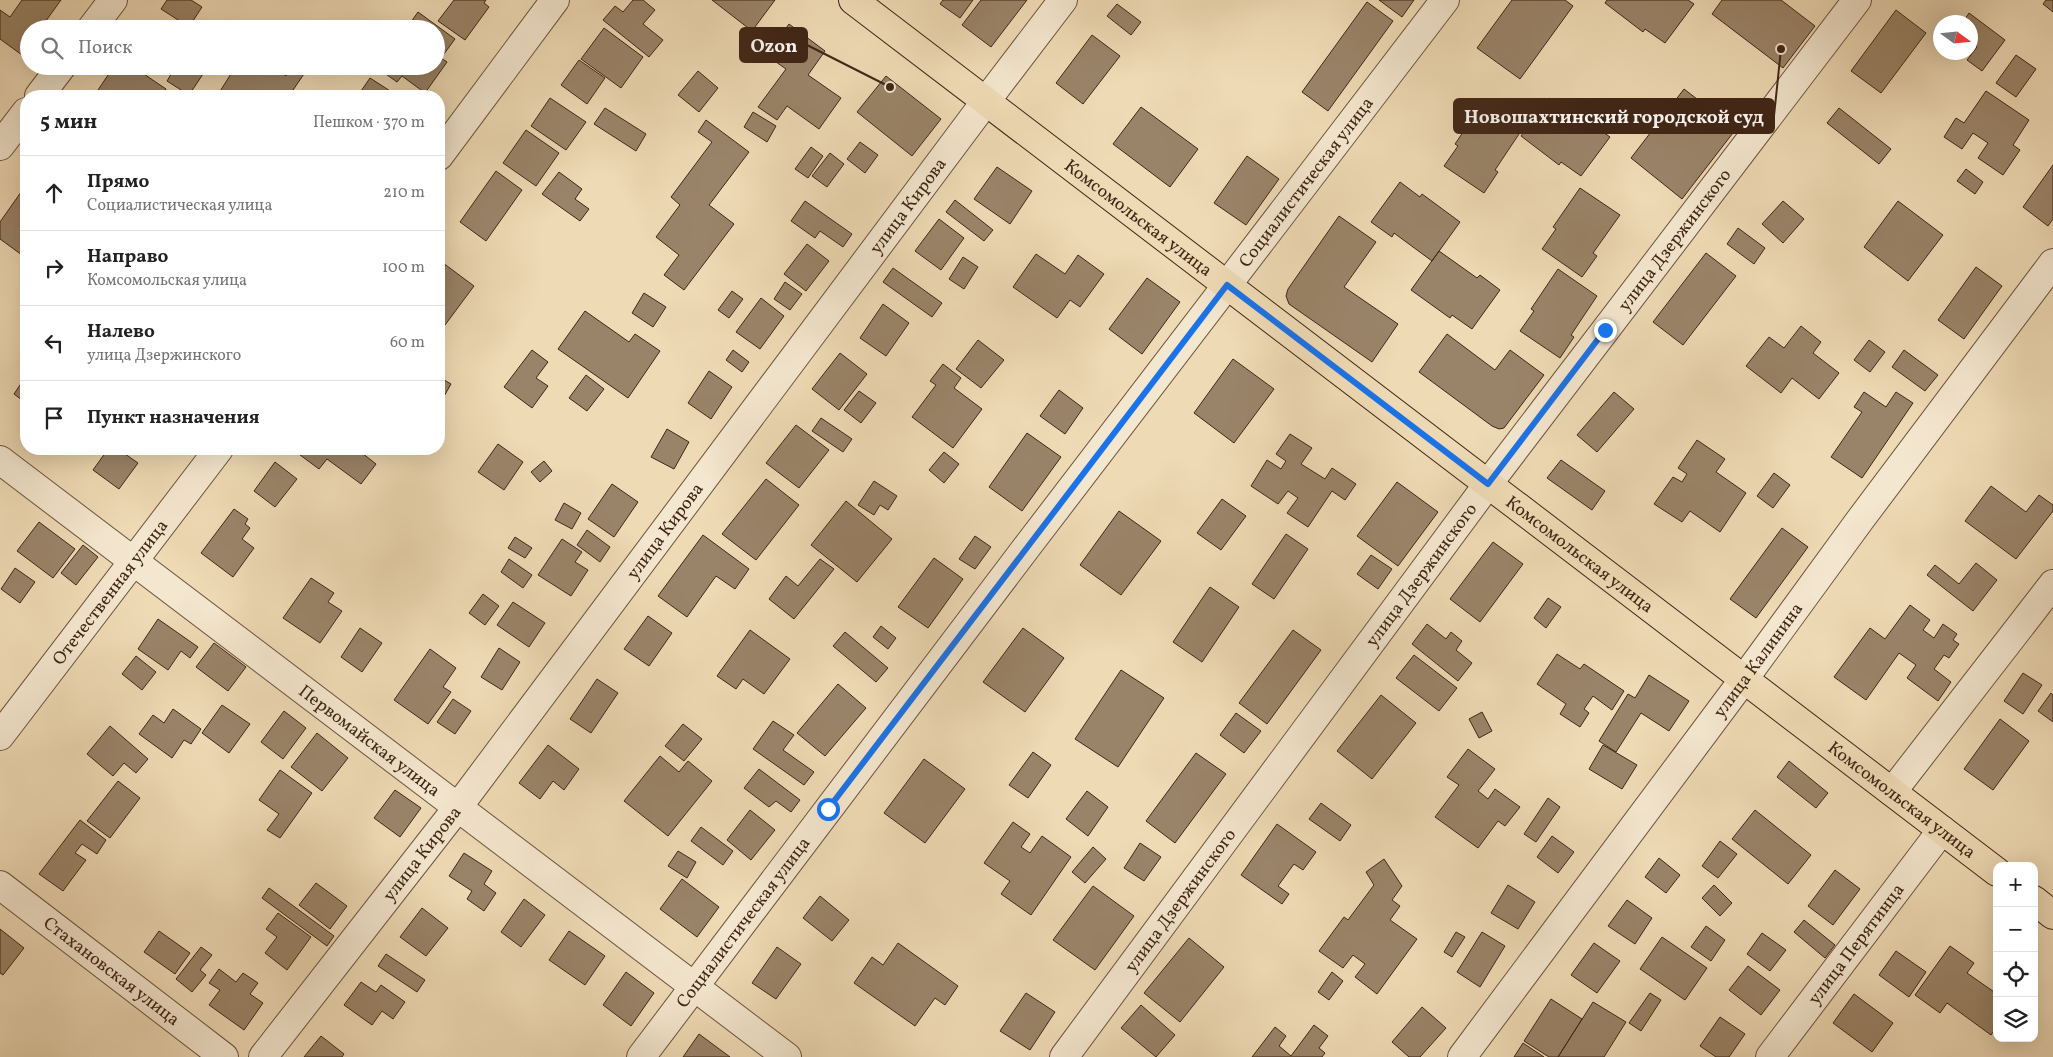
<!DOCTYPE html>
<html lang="ru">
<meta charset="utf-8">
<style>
body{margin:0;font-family:Vollkorn,serif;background:#f6f6f6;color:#222}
.controls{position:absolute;right:15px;bottom:15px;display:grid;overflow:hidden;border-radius:10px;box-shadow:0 5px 20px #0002}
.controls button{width:45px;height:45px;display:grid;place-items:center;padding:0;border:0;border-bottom:1px solid #e0e0e0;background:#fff;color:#222;font:25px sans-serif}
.compass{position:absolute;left:1933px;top:15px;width:45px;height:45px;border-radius:50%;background:#fff;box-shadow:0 5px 20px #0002;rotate:105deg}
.stop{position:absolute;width:15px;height:15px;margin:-11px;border:4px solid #1a73e8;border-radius:50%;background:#fff}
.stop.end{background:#1a73e8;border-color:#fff;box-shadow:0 1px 5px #0008}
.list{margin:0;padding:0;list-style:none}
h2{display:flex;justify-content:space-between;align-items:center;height:65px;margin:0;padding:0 20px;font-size:21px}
h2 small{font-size:16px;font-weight:400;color:#767676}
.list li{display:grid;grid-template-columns:32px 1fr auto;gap:15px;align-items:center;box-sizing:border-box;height:75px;padding:0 20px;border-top:1px solid #e0e0e0}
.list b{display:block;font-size:19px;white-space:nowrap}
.list p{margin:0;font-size:16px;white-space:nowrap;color:#767676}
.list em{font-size:16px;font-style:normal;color:#767676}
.icon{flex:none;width:28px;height:28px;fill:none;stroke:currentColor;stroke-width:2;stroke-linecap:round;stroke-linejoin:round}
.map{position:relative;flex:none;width:2053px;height:1057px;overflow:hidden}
.search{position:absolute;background:#fff;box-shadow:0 5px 20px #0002;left:20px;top:20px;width:425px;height:55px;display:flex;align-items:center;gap:12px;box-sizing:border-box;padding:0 18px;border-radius:28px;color:#767676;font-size:19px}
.panel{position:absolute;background:#fff;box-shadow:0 5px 20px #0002;left:20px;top:90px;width:425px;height:365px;border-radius:20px}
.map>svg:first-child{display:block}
</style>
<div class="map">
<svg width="2053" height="1057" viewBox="0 0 2053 1057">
<rect width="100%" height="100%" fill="#eedab5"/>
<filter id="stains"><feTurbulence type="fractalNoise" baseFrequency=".004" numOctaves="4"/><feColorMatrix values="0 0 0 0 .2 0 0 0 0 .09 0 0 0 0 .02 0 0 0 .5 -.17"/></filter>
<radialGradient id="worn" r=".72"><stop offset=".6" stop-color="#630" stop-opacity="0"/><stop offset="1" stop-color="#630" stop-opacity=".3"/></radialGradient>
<path fill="#9a8469" stroke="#402617" d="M22,0H61L40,29H29V45L22,55L0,39V10L10,17Z
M167,0H191L202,7L189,27L161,9Z
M454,0H486L484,3L489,7L465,40L438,21Z
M633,0H643L655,10L643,24L663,40L649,57L603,20L615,6L623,12Z
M712,0H775L752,31Z
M943,0H973L960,18L940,4Z
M981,0H1027L991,47L962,25Z
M1379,0H1414L1402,17Z
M1512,0H1565L1573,6L1520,79L1477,48Z
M1607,0H1688L1694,4L1665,43L1645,29L1643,32L1605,3Z
M1722,0H1781L1815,26L1783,68L1712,14Z
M2046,0H2053V12L2043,4Z
M1367,2L1393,21L1328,111L1302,92Z
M1117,4L1141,22L1131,35L1107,16Z
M1896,10L1926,33L1881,93L1851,71Z
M418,12L455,39L441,58L447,62L425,93L402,76L397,82L376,67L436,66V29H406Z
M1969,13L2005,40L1982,71L1967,60L1977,47L1970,42V22H1963Z
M789,24L825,51L808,75L841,98L819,129L787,106L777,120L758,107L786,69L766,55Z
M604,28L643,57L621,88L581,59Z
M1092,35L1120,56L1083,104L1056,83Z
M2016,55L2036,69L2016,97L1996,83Z
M579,60L605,78L587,104L561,85Z
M114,66H132L166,89L161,96H94Z
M176,66H192L203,74L189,95L167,81Z
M236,66H271L286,76L292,66H305L308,68L289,96H217Z
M698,71L718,88L699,112L678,95Z
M886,76L941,119L912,156L857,112Z
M370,78L398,96H362L359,94Z
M1684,89L1736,129L1682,199L1631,158Z
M1986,91L2029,120L2013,145L2020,150L2003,175L1978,158L1988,143L1973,133L1962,149L1944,137L1956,118L1964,123Z
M550,98L586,122L566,150L531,126Z
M1549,98L1587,125L1589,122L1610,137L1581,176L1561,162L1559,165L1521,136Z
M1482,104L1521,131L1495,170L1498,172L1484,193L1444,166L1458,146L1455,144Z
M1141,107L1198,149L1170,187L1113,144Z
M605,108L646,134L636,151L594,124Z
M1839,108L1891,149L1879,164L1827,123Z
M753,112L776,126L767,142L744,127Z
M706,120L749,152L709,205L734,224L684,290L664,275L679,255L656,237L680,205L671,197L712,142L698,132Z
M526,130L559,153L536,186L503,163Z
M860,142L878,155L865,173L847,159Z
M811,147L823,156L808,178L795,169Z
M830,153L844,164L827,187L812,176Z
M1247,156L1279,179L1246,225L1214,203Z
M2053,165V219L2048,226L2023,207Z
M997,167L1032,191L1010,224L974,199Z
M1966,169L1983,182L1975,194L1957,181Z
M496,171L522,190L486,241L460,222Z
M559,172L582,189L575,199L589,209L580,221L542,194Z
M1400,182L1420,197L1422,194L1460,222L1432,261L1394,233L1392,237L1371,222Z
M26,185V250L22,255L0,239V222Z
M1580,188L1620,215L1593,253L1597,256L1582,277L1542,249L1556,229L1553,227Z
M955,200L993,230L984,241L946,212Z
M805,201L852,234L843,247L820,231L815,238L791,221Z
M1783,201L1804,219L1783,243L1762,224Z
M1898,201L1943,235L1908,281L1864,247Z
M1339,216L1376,242L1344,287L1398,324L1372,362L1289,304L1286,296L1288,289Z
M939,219L964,238L941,270L915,251Z
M1738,228L1765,248L1754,264L1727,244Z
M807,244L829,261L806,291L784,274Z
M1439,251L1477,278L1480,275L1500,290L1472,329L1452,315L1450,318L1411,290Z
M1706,253L1736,276L1683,345L1653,322Z
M1036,254L1065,274L1078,255L1104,274L1080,307L1070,300L1057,318L1013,287Z
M963,257L978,267L964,289L949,279Z
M439,260L474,286L445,325L439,321Z
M1976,267L2002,286L1964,339L1938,320Z
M893,268L942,303L932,317L883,282Z
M1558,269L1597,296L1571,335L1574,337L1560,358L1520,331L1534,311L1531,309Z
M1147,278L1180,302L1142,354L1109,329Z
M785,282L802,294L790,310L774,299Z
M732,291L743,299L729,318L718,310Z
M644,293L666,307L653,327L632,313Z
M761,298L784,316L760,349L736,332Z
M883,304L909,323L886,356L860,338Z
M585,311L629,342L635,334L660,351L628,398L558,349Z
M1801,326L1821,342L1813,353L1839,373L1819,399L1792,378L1781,393L1746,366L1769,337L1784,348Z
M1447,334L1495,370L1510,350L1544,375L1504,428L1499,429L1492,426L1419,372Z
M978,340L1004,360L981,388L956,369Z
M1869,340L1885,352L1870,372L1854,360Z
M532,350L548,362L536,378L548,386L532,408L504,387Z
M733,350L749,362L742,372L726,360Z
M1904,350L1938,375L1925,391L1892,367Z
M840,353L867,374L839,410L812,389Z
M1233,359L1274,389L1234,443L1194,413Z
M943,364L961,378L954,388L982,409L953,448L912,417L936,385L930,381Z
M709,371L732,387L711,419L688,403Z
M586,375L604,389L587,411L569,398Z
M26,376V403L14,394Z
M439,377L451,384L439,405Z
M1059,390L1083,408L1065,434L1040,416Z
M859,391L876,403L861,423L844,410Z
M1614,392L1634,409L1597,452L1577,435Z
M1864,392L1886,407L1896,392L1913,403L1862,478L1831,457L1862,412L1854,407Z
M821,418L852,439L843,452L812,431Z
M796,425L829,450L799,488L766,463Z
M667,429L689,442L674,469L651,457Z
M1027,433L1061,457L1022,511L989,487Z
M1290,434L1312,448L1301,464L1325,479L1332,468L1356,484L1345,500L1332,491L1308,527L1287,513L1298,498L1288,491L1278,504L1251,486L1267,460L1281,469L1286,461L1276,454Z
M1697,440L1725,459L1716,472L1746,493L1720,532L1690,511L1682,522L1654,504L1673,477L1682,482L1687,474L1678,468Z
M498,444L523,462L504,490L478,472Z
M108,449H118L138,463L119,489L93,470Z
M292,449H357L376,464L361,484L327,459L319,469Z
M944,452L959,464L944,483L929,470Z
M1561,460L1605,491L1592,510L1547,478Z
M544,461L552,471L540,482L531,472Z
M275,462L297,479L275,507L254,491Z
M1774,473L1790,485L1773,508L1757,496Z
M766,479L799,505L756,560L722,534Z
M874,481L897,496L888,510L880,505L874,515L858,505Z
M1397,482L1438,512L1398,566L1357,536Z
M612,484L638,502L614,537L588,519Z
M1991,486L2026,512L2039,495L2053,505V511L2016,559L1965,521Z
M1222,499L1246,516L1221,550L1197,533Z
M846,501L892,539L857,582L811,545Z
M564,503L581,513L572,529L555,520Z
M234,509L248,519L245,524L250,528L242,539L254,548L233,577L201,553Z
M1119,511L1161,541L1121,595L1080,565Z
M39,522L75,549L53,578L17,551Z
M1782,528L1808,547L1756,618L1730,599Z
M587,530L610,547L600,562L577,545Z
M1286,534L1308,549L1274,599L1252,584Z
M703,535L749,569L735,589L716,576L687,617L658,596Z
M975,536L991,547L975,569L959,559Z
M515,537L532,548L525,558L508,548Z
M562,539L582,552L575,562L588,570L571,596L538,575Z
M1493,542L1523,564L1480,622L1450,599Z
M83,545L98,557L76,585L61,573Z
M1371,555L1392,569L1378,589L1357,574Z
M934,558L963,579L928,628L898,607Z
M509,559L532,575L523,588L501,572Z
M820,559L834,569L794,619L769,599L786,576L798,586Z
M1976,563L1997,580L1973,611L1927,575L1935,565L1959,584Z
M15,568L35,582L20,603L1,589Z
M311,578L334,593L328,602L342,611L320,643L283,618Z
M1210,587L1239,607L1202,662L1173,642Z
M483,594L499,606L485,625L469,613Z
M1548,598L1561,607L1546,628L1534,618Z
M513,602L545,623L529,647L497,625Z
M1910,605L1930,620L1923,630L1934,638L1943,624L1957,634L1953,640L1959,644L1949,658L1944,655L1934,669L1951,682L1938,701L1907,678L1916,665L1899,653L1866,700L1834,677L1870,628L1885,639Z
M648,616L672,633L649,666L624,649Z
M158,619L198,647L190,658L181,651L168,670L138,649Z
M1427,624L1446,639L1451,632L1462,641L1456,650L1472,663L1458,681L1412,644Z
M881,626L896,638L888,649L873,637Z
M360,628L382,643L362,672L341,657Z
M1023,628L1064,658L1025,712L983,682Z
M750,630L790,659L764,694L743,679L736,689L717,676Z
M1293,630L1321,650L1267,724L1239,703Z
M845,632L888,668L876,682L833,646Z
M214,643L246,667L228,691L196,667Z
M499,648L520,662L502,690L481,677Z
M430,649L456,668L443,687L451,692L428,724L394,700Z
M1557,654L1580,669L1584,664L1624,691L1612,710L1593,696L1584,709L1589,713L1580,727L1560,714L1566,704L1537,684Z
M1414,655L1457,688L1439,711L1396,678Z
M136,656L156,672L142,690L122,674Z
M1121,670L1164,698L1118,767L1075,739Z
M2023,673L2042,685L2023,714L2004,701Z
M1649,675L1689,701L1669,731L1641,713L1616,752L1599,741L1628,694L1635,698Z
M597,679L618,693L591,733L570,719Z
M838,684L866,708L825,756L797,733Z
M2051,693L2053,695V722L2038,711Z
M1381,695L1416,723L1372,779L1337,751Z
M453,699L471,711L455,734L437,722Z
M222,705L250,724L229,753L202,733Z
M173,709L201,729L191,744L184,740L172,758L139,734L153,715L164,723Z
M284,711L306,728L283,759L261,742Z
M1482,712L1492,731L1479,738L1469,719Z
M1236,713L1261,731L1244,753L1220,735Z
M2000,719L2029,741L1993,790L1964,769Z
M773,721L794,735L783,750L814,772L804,785L753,749Z
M683,724L702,739L684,761L665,746Z
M110,726L148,759L136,773L124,763L113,776L87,754Z
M317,733L348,758L322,791L291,767Z
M548,745L579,769L564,790L553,781L540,799L519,783Z
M1603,745L1637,765L1622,789L1589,769Z
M1468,749L1495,769L1478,791L1488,799L1495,789L1520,807L1505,826L1498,821L1478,848L1435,817L1459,785L1447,777Z
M1033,752L1051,765L1028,798L1009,785Z
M1196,753L1226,774L1175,843L1146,821Z
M660,756L679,772L688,761L712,781L668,836L624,801Z
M924,759L965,789L925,843L884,813Z
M1789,761L1828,793L1816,808L1777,777Z
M759,769L800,800L791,812L776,801L769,807L744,788Z
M280,770L312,793L280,838L267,830L279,814L259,800Z
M118,781L140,798L110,838L87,821Z
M395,790L421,808L400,837L374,818Z
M1087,791L1108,807L1088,836L1066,819Z
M1548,798L1560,807L1536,842L1524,834Z
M1321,803L1351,825L1340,841L1309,819Z
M750,810L775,830L751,860L727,840Z
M1755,810L1811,855L1788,884L1732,839Z
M80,820L106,840L97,854L82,844L75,853L86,860L63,891L39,874Z
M1013,822L1030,834L1021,847L1030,853L1042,836L1071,857L1031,915L1001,894L1010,881L984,863Z
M1277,824L1316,852L1303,870L1294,864L1278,886L1289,894L1282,904L1241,875Z
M701,827L733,851L723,865L691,841Z
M1552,836L1574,852L1558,873L1537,857Z
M1720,841L1737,854L1718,878L1702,866Z
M1140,843L1161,857L1144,881L1124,868Z
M1093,847L1106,859L1085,883L1072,872Z
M678,851L696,862L687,878L668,866Z
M464,853L492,871L484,884L496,893L484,911L467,899L472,891L449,876Z
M1659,858L1680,875L1666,893L1645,877Z
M1384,859L1402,886L1392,900L1400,906L1390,920L1417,939L1377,994L1355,977L1365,964L1353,955L1343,968L1319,951L1344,917L1348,920L1374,885L1366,872Z
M1835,870L1860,889L1833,925L1808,906Z
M682,879L719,907L697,937L660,909Z
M316,883L347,906L330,929L299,905Z
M1508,885L1535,902L1518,929L1491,913Z
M1714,885L1732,903L1720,916L1702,898Z
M1093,886L1134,916L1095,970L1053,940Z
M269,888L334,936L327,946L262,898Z
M820,896L849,920L832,941L803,918Z
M524,899L545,915L521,947L501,932Z
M1627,900L1652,918L1635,944L1608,926Z
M422,908L448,928L426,956L400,937Z
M278,913L311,937L287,970L265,953L277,937L266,929Z
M1804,920L1835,945L1825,958L1794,932Z
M1706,926L1725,940L1711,961L1691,947Z
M0,929L24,948L3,975L0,973Z
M159,931L190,953L175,974L144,952Z
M569,931L605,956L585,985L549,960Z
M1456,932L1465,937L1452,957L1444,952Z
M1482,932L1505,946L1480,987L1457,972Z
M1762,933L1786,950L1770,971L1747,954Z
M1662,937L1707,968L1685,1000L1640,969Z
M1189,938L1224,967L1180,1022L1144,993Z
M898,943L958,986L945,1005L935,998L915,1026L854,983L872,957L883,965Z
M1594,943L1620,961L1597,993L1571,975Z
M1950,946L1974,963L1967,973L1997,994V1026L1991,1035L1947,1003L1940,1013L1915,995Z
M201,947L212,955L200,970L206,975L192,992L176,979Z
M777,947L801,964L776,999L752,983Z
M1896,951L1926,972L1909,997L1879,975Z
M386,954L425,980L417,992L378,966Z
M1748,966L1780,990L1761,1015L1729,990Z
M219,969L236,982L243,973L258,983L250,994L263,1003L244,1030L209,1005L220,990L209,983Z
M626,972L654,993L631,1026L603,1005Z
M1332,972L1343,981L1329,1000L1318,992Z
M361,982L376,992L381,985L405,1002L393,1019L382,1011L372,1025L344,1005Z
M1026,993L1055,1012L1030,1050L1000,1031Z
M1650,993L1661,1000L1641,1031L1629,1023Z
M1854,994L1893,1023L1872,1052L1833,1023Z
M1551,999L1582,1019L1558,1057H1549L1524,1041Z
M1593,1002L1626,1022L1604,1057H1558Z
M1141,1005L1175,1035L1156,1057L1121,1028Z
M1422,1007L1446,1028L1420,1057H1409L1392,1042Z
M1720,1017L1745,1034L1729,1057H1716L1700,1046Z
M1314,1025L1328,1036L1319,1048L1325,1053L1322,1057H1252L1275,1027L1286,1036L1279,1046L1291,1056Z
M699,1034L730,1057H683Z
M321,1036L344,1054L342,1057H304Z
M1523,1043L1544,1057H1514Z"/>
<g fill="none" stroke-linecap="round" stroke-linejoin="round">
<g stroke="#6c533e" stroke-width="30">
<g id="minor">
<path d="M91,29L113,0"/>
<path d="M39,96L62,66"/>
<path d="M0,146L26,112"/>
<path d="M439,156L555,0"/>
<path id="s1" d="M0,460L787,1057"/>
<path id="s2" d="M0,736L219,449"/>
<path d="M1892,792L2053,584"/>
<path id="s3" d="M0,885L224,1057"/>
<path id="s4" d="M263,1057L458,807L986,101L1063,0"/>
<path id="s5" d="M641,1057L1026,548L1445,0"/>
<path id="s6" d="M1064,1057L1488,484L1857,0"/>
<path id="s7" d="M1462,1057L1744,679L1860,520L2053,263"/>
<path id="s8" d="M1770,1057L1942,830"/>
</g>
</g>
<g stroke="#402617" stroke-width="30">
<g id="major">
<path id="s9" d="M853,0L1997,872"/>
<path d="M2034,900L2053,915"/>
</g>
</g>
<use href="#minor" stroke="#f4e7cf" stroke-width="28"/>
<use href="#major" stroke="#eedab5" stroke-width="28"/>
</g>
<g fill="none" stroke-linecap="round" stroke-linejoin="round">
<path stroke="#1a73e8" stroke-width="6" d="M828,809L1227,285L1488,484L1605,330"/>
</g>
<g text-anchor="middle" stroke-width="5" stroke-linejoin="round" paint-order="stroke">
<g font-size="18" fill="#402617" stroke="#f4e7cf">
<text dy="6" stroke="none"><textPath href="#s5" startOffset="1099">Социалистическая улица</textPath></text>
<text dy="6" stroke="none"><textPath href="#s4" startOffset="1068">улица Кирова</textPath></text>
<text dy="6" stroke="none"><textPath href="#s9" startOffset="359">Комсомольская улица</textPath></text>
<text dy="6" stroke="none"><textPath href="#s6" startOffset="1020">улица Дзержинского</textPath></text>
<text dy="6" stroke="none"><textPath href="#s4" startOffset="662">улица Кирова</textPath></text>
<text dy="6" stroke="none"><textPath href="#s9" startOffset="914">Комсомольская улица</textPath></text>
<text dy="6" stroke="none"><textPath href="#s6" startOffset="600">улица Дзержинского</textPath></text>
<text dy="6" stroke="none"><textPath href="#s2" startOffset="181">Отечественная улица</textPath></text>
<text dy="6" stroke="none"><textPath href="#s7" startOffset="495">улица Калинина</textPath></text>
<text dy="6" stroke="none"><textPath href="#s1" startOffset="464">Первомайская улица</textPath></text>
<text dy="6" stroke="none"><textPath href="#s9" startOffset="1319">Комсомольская улица</textPath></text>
<text dy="6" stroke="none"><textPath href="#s4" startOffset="258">улица Кирова</textPath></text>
<text dy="6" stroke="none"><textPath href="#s6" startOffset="195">улица Дзержинского</textPath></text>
<text dy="6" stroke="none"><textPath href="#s5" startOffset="169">Социалистическая улица</textPath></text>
<text dy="6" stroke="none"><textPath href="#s8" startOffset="142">улица Перятинца</textPath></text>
<text dy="6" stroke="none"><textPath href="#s3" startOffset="141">Стахановская улица</textPath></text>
</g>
</g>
<path fill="none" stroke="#402617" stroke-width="2" d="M890 87L807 45M1781 49L1774 116"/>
<g fill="#402617" stroke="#f4e7cf" stroke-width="2">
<circle cx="890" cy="87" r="5"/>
<circle cx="1781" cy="49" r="5"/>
</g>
<g fill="#402617" stroke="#402617" stroke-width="2">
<rect x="740" y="28" width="67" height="34" rx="5"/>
<rect x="1454" y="99" width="320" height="34" rx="5"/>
</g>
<g font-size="19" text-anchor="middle" font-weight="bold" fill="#fff">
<text x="774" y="52">Ozon</text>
<text x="1614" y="123">Новошахтинский городской суд</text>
</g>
<rect width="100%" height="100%" filter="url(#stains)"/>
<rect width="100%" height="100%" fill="url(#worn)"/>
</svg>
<div class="controls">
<button>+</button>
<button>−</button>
<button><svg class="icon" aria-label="locate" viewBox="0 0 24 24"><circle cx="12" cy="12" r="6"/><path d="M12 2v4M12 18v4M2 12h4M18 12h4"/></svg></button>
<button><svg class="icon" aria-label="layers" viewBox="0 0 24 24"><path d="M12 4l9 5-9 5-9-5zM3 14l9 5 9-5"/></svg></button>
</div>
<svg class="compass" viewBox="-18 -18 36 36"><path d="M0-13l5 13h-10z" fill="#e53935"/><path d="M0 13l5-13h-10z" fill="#767676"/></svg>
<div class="stop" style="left:828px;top:809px"></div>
<div class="stop end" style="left:1605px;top:330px"></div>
<div class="search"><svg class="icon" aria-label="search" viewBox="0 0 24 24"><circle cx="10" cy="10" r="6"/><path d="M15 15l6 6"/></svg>Поиск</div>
<section class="panel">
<h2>5 мин<small>Пешком · 370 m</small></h2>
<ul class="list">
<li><svg class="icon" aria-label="ahead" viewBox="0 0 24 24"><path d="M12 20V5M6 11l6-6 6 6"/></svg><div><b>Прямо</b><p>Социалистическая улица</p></div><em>210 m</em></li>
<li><svg class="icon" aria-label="right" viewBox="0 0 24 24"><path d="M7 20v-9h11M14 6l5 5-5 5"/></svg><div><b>Направо</b><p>Комсомольская улица</p></div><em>100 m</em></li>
<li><svg class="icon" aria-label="left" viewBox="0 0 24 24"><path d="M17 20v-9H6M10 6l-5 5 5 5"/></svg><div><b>Налево</b><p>улица Дзержинского</p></div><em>60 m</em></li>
<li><svg class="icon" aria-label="arrive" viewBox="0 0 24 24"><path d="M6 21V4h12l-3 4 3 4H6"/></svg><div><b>Пункт назначения</b></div></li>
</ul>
</section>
</div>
